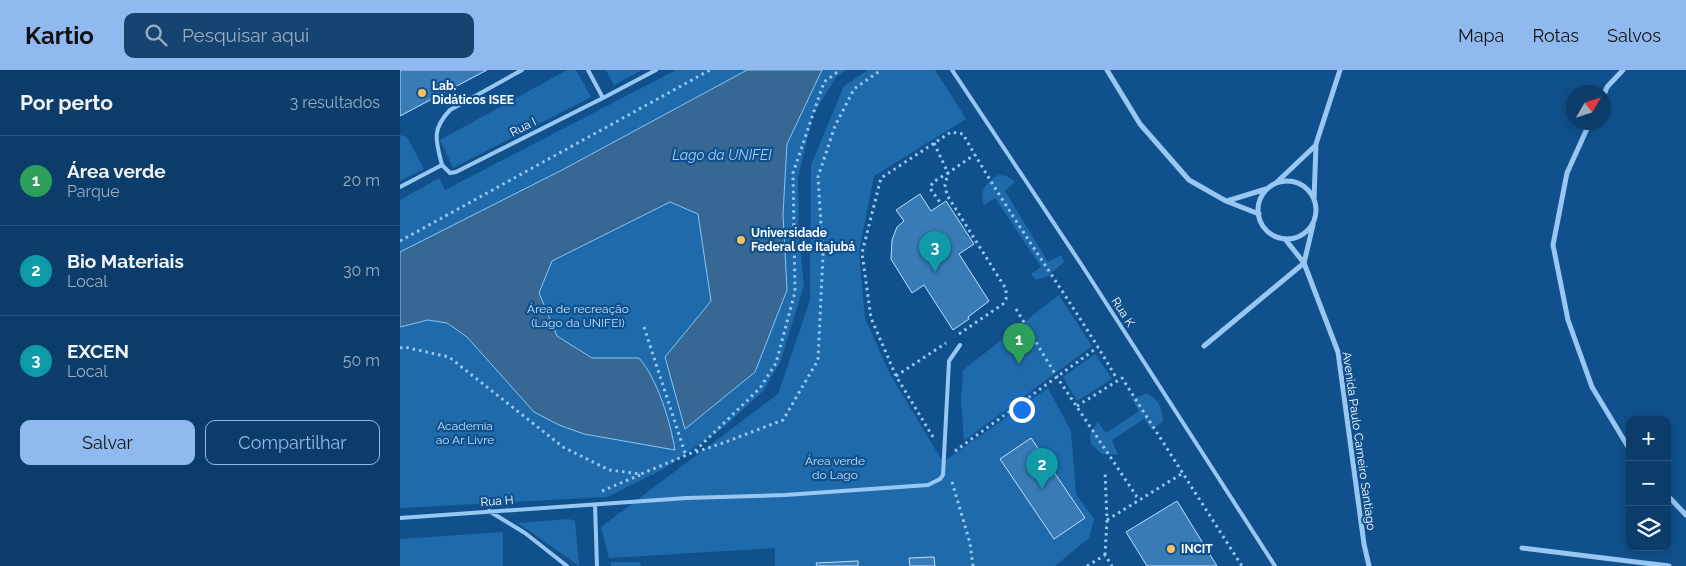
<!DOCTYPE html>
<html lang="pt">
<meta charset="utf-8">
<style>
body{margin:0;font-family:Raleway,sans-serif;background:#154470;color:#f1f3f6}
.controls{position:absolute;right:15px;bottom:15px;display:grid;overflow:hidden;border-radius:10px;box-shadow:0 2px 12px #0003}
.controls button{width:45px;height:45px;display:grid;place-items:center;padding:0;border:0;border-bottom:1px solid #2c567e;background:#0c3d6a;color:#f1f3f6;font:25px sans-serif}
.compass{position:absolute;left:1166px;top:15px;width:45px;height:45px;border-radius:50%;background:#0c3d6a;box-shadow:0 2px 12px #0003;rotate:51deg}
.you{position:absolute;left:621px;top:339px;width:18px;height:18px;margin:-12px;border:4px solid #fff;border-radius:50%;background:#1a73e8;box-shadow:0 0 0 8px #1a73e833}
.badge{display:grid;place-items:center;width:32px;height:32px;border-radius:50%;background:#90b9f0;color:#fff;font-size:16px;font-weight:700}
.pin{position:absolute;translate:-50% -41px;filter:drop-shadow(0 1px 2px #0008)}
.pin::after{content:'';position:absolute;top:26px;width:18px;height:15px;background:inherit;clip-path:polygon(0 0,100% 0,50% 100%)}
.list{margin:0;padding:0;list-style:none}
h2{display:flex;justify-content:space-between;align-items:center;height:65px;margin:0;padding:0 20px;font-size:21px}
h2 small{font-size:16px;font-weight:400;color:#9aaec1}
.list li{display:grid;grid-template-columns:32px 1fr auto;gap:15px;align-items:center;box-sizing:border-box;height:90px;padding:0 20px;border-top:1px solid #2c567e}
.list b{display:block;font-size:19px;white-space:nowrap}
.list p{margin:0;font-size:16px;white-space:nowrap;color:#9aaec1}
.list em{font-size:16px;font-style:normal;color:#9aaec1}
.actions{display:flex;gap:10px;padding:15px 20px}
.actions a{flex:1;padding:11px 0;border:1px solid #90b9f0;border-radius:10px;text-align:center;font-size:18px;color:#90b9f0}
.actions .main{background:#90b9f0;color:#111}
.icon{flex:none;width:28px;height:28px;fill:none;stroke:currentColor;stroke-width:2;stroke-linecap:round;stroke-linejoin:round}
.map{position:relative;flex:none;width:1286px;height:496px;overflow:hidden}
header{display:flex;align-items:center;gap:30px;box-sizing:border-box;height:70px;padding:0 25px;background:#90b9f0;color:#111}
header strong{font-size:24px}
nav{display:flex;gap:28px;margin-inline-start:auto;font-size:18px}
.search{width:350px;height:45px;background:#154470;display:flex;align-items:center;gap:12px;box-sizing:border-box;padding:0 18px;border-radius:10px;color:#9aaec1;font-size:19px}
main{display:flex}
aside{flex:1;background:#0c3d6a}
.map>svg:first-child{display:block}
</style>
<header>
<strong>Kartio</strong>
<div class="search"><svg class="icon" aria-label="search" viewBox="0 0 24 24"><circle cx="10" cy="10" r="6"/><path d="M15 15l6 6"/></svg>Pesquisar aqui</div>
<nav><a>Mapa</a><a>Rotas</a><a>Salvos</a></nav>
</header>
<main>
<aside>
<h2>Por perto<small>3 resultados</small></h2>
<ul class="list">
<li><span class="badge" style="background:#2e9e5b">1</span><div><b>Área verde</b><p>Parque</p></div><em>20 m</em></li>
<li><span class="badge" style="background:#0f9aa8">2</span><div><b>Bio Materiais</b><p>Local</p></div><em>30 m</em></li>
<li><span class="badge" style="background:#0f9aa8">3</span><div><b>EXCEN</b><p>Local</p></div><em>50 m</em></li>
</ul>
<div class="actions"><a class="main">Salvar</a><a>Compartilhar</a></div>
</aside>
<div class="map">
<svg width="1286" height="496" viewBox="0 0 1286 496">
<rect width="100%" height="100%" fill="#10518d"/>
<path fill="#1f6aaa" d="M167,0H176L191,27L53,98L40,70Z
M206,0H242L214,15Z
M276,0H446L436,7L413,45L398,107L399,167L404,215L380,293L363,321L324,357L262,400L207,427L0,438V130L39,108L45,120Z
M468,0H535L566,49L474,106L459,182L465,248L490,304L543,392L648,318L671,361L676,424L694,449L689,468L655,496H535L534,487L509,488L510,496H458L457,491L417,493V496H375V478L209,488L201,457L378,324L410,230L411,95L444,16Z
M0,65L7,67L24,99L0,111Z
M598,105L607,106L615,112L605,121L648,192L661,185L664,192L648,206L636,210L631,204L641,197L595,128L584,135C579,118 586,114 598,105Z
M659,225L692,276L564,371L561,331L563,300Z
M695,284L712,309L677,331L663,307Z
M747,323C759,331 762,336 763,351L752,360L744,349L712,370L718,385L702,384L691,374L690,364L698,352L706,363L739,341L732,329Z
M168,449L175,451L179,496L118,453Z
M103,462V496H0V469Z
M211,492H240L241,496H211Z"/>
<path fill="#376894" stroke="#89c5f6" d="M347,0H422L387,74L383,144L387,220L355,302L285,359L265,287L311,231L298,144L270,132L152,191L139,223L157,266L192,288H239C258,310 270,351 275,380L184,364L159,355L134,342L67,267L47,253L28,250L0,257V182L162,100Z"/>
<path fill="#387bb7" stroke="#bfe0fd" d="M0,0H87L0,46Z
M520,124L531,141L546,131L574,174L559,184L589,231L568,247L569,249L553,260L524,215L512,223L491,189L492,170L497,157L504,151L496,140Z
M631,368L685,448L654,469L600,389Z
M777,431L817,496H747L726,462Z
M534,487L535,496H510L509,488Z
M458,491V496H417L416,493Z"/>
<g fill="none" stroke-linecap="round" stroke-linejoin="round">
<path stroke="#98c8f2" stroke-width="3" stroke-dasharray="2.5 4" stroke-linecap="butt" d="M534,73L548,103L533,112L530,118L541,134
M0,171L310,0
M616,239L657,307L739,430
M244,257L286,386
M559,264L603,234L606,229V219L547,125L545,115L548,103L574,85
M0,278L4,277L49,287L163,377L209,400L241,404L294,382L360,318L376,293L395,222L393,103L424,12L440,0
M496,306L546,273
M677,336L722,308L842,496
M533,367L496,306L471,248L462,183L481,108L551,62L563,64C610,148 669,226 717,309
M555,381L698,277
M296,382L323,373L383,350L418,290L423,185L418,107L435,56L454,19L481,0
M552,412L570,473L573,496
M202,421L240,405
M707,450L783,403
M705,485L707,450L705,401
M687,496L705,485L712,496"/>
<path stroke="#98c8f2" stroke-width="4" d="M188,0L203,28
M552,0L681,194L875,496
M42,95C36,71 31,60 50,40L122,0
M0,117L42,95L50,103L56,102L203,28L256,0
M195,435L197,496
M89,441L125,463L167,496
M0,448L287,428L385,425L528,415L540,409L543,405L549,291L560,275"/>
<path stroke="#98c8f2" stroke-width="5" d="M707,0L740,54L789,110L826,131L859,144
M1204,25L1207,17L1223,0
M1190,52L1167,103L1153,175L1168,250L1192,317L1230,380
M858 140a29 29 0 1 1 58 0a29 29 0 1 1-58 0Z
M877,112L916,75
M914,130L916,74L940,0
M827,131L866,119
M885,169L904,193L938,282L964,474L969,496
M804,276L904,193L913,155
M1267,425L1286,445
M1122,478L1269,496"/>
</g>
<g fill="#ffc159" stroke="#10518d" stroke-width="2">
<circle cx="22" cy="23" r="5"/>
<circle cx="341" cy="170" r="5"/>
<circle cx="771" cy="479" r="5"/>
</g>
<g text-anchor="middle" stroke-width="4.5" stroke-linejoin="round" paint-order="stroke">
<g font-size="12" font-weight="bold" fill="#fff" stroke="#10518d" text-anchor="start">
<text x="32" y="20">Lab.<tspan x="32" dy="14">Didáticos ISEE</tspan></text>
<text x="351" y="167">Universidade<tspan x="351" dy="14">Federal de Itajubá</tspan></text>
<text x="781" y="483">INCIT</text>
</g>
<g font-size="12" fill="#fff" stroke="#10518d">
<text transform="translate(123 57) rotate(-27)" y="4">Rua I</text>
<text transform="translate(723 242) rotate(58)" y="4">Rua K</text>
<text transform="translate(959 371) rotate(82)" y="4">Avenida Paulo Carneiro Santiago</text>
<text transform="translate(97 431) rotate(-4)" y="4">Rua H</text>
</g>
<g font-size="12" fill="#bfe0fd" stroke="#10518d">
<text x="178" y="243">Área de recreação<tspan x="178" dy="14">(Lago da UNIFEI)</tspan></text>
<text x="65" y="360">Academia<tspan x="65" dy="14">ao Ar Livre</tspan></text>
<text x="435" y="395">Área verde<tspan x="435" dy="14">do Lago</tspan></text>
</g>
<g font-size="14" font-style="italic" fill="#a3d2fa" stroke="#10518d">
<text x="322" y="90">Lago da UNIFEI</text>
</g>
</g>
</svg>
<div class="controls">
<button>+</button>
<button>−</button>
<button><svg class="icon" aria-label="layers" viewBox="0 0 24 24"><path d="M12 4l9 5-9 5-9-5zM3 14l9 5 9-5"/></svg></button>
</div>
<svg class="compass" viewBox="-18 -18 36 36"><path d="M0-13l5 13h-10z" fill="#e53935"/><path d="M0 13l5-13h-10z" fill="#9aaec1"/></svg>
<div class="you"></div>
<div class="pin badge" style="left:619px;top:294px;background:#2e9e5b">1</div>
<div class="pin badge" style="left:642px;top:419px;background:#0f9aa8">2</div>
<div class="pin badge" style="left:535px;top:202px;background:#0f9aa8">3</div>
</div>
</main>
